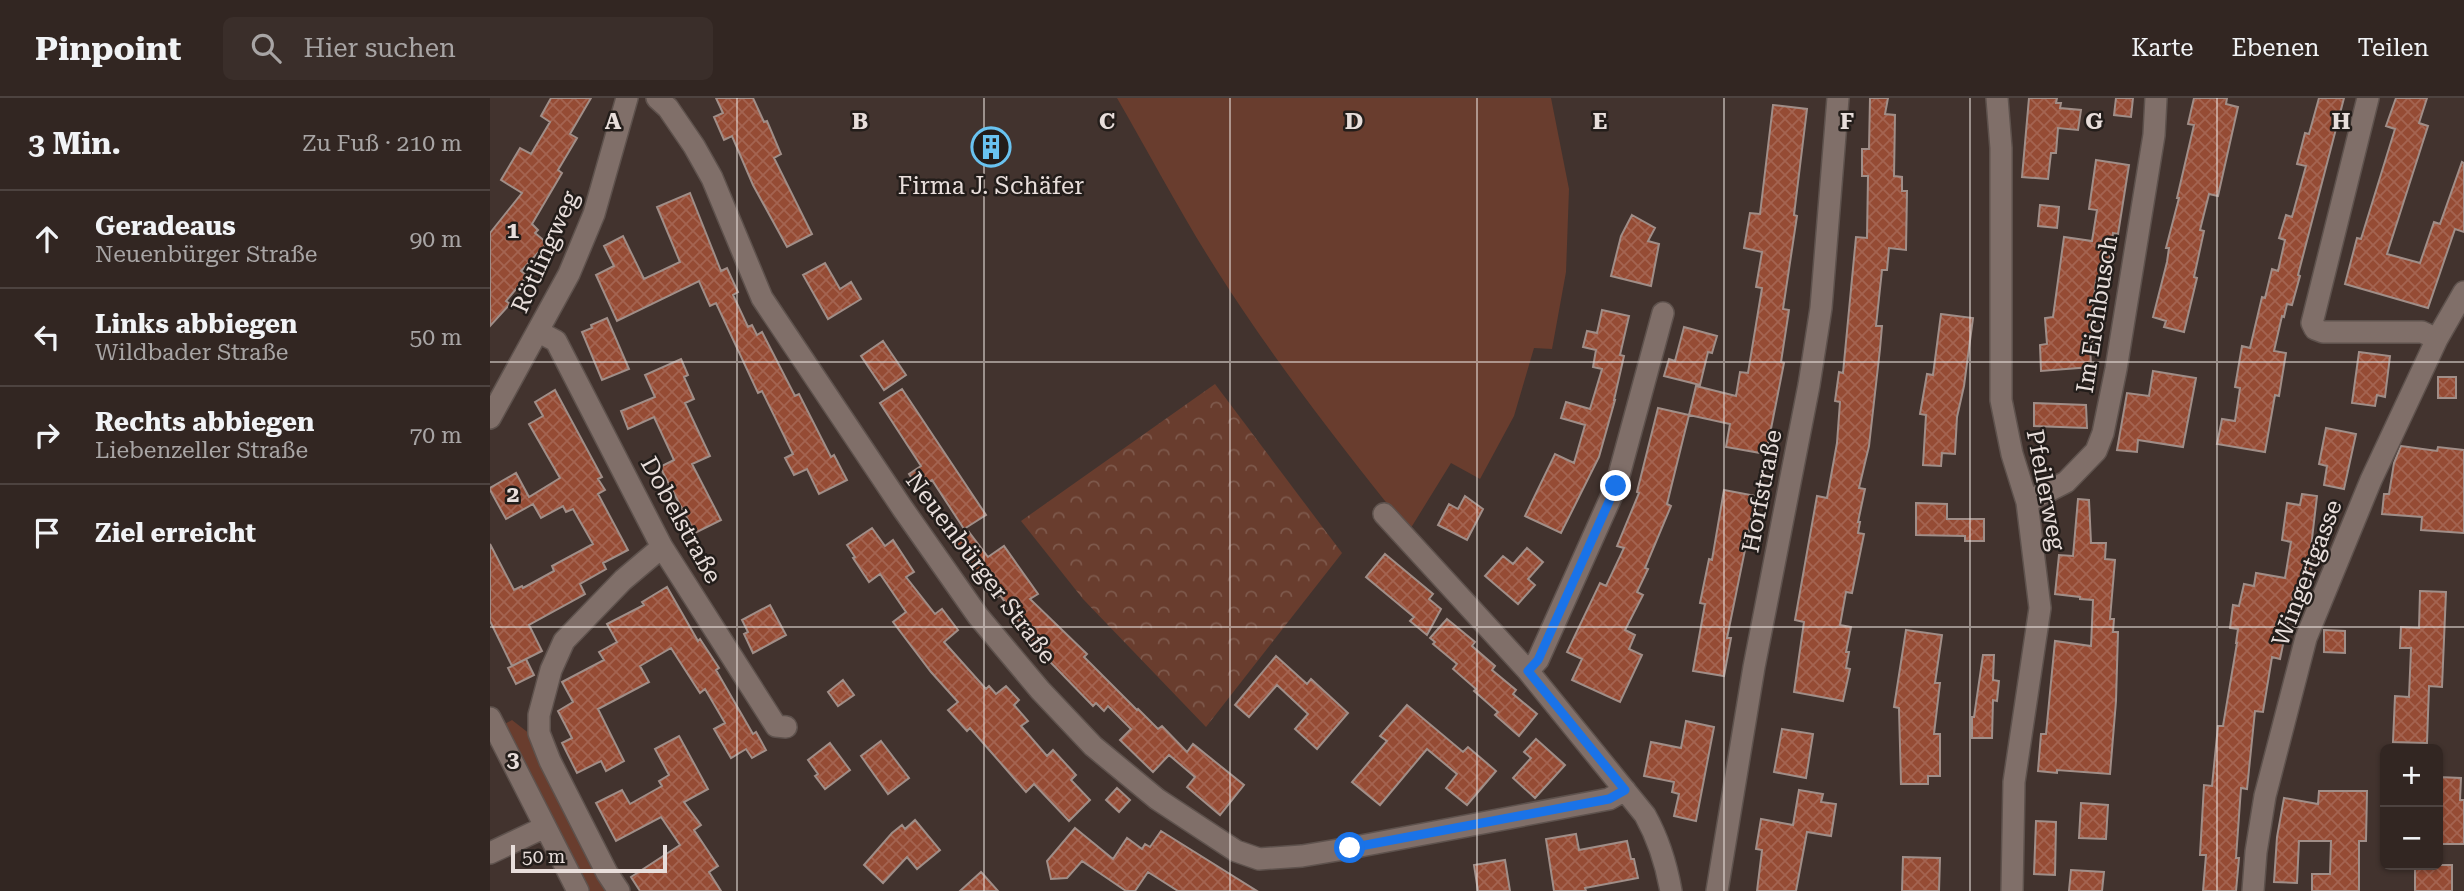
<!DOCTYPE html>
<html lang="de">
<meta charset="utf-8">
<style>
body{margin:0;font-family:"Roboto Serif",serif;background:#3a2e2a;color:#f1f3f6}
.controls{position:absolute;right:21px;bottom:21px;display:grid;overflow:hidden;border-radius:10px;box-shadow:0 2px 5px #0004}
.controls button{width:63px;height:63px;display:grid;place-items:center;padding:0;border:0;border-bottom:2px solid #4d4340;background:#322622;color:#f1f3f6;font:35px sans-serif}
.scale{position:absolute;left:21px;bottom:18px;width:156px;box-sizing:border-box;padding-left:7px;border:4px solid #e8dedb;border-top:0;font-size:19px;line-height:24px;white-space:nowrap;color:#e8dedb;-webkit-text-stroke:5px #231d1a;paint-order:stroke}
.stop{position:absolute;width:21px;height:21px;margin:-16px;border:5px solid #1a73e8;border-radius:50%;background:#fff}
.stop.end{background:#1a73e8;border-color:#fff;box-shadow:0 2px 7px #0008}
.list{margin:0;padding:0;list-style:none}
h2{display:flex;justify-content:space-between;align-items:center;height:91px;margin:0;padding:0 28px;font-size:30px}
h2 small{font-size:23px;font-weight:400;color:#a8a5a5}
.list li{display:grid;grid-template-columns:46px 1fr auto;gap:21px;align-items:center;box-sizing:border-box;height:98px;padding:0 28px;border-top:2px solid #4d4340}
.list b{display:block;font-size:26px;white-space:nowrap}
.list p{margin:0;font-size:23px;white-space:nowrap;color:#a8a5a5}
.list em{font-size:23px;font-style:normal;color:#a8a5a5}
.icon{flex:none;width:38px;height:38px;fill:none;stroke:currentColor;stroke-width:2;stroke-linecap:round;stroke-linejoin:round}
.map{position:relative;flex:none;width:1974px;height:793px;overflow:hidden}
header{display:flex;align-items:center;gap:42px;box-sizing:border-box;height:98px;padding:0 35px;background:#322622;border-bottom:2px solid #4d4340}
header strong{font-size:33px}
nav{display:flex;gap:38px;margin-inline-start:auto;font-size:24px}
.search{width:490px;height:63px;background:#3a2e2a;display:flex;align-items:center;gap:18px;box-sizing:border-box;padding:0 24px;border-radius:10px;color:#a8a5a5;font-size:26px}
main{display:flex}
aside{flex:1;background:#322622}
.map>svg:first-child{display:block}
</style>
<header>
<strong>Pinpoint</strong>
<div class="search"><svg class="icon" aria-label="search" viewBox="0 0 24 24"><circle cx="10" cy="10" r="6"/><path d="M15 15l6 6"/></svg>Hier suchen</div>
<nav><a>Karte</a><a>Ebenen</a><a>Teilen</a></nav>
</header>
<main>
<aside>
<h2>3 Min.<small>Zu Fuß · 210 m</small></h2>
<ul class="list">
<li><svg class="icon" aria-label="ahead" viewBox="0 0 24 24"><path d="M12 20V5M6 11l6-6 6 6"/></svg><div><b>Geradeaus</b><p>Neuenbürger Straße</p></div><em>90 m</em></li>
<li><svg class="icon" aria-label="left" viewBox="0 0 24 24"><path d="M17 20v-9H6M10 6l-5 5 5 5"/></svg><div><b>Links abbiegen</b><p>Wildbader Straße</p></div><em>50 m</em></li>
<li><svg class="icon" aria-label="right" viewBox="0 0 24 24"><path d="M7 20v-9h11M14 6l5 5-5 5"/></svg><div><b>Rechts abbiegen</b><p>Liebenzeller Straße</p></div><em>70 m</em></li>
<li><svg class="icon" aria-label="arrive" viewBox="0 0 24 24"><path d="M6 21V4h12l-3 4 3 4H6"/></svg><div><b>Ziel erreicht</b></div></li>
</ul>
</aside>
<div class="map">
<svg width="1974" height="793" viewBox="0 0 1974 793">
<defs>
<pattern id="park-crowns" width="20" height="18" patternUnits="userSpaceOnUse" patternTransform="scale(1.75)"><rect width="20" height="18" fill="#693d2e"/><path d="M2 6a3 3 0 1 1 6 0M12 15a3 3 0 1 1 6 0" fill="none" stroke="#7e594c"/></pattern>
<pattern id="building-cross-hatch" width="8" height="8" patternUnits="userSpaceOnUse" patternTransform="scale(1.75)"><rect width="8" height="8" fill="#954b34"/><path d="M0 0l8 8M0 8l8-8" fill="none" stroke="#a46451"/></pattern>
</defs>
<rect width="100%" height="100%" fill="#42332e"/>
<path fill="#693d2e" d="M627,0H1061L1079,91L1076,174L1062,251L1044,250L1024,318L990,381L961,365L919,433C851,348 784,263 726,171C691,116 660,57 627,0Z
M22,622L45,640L122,793H100L91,777L13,627Z"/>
<path fill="url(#park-crowns)" d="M725,286L852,455L716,629L593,501L531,423Z"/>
<path fill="url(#building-cross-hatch)" stroke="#a08e88" stroke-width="2" d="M61,0H101L80,36L87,40L68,72L72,75L42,126L48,132L45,135L57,145L31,173L37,178L16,203L20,206L0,228V135L32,95L11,82L30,50L41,56L60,24L51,18Z
M226,0H263L274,24L277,23L291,56L284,60L322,136L297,149L263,87L242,38L234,42L224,19L233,15Z
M1380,0H1398L1395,16L1405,17L1404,78L1412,79V93H1417L1416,152L1399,150L1397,172H1392L1386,228H1392L1390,251L1379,348L1369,390L1375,391L1368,424H1370L1368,435L1374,436L1362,495L1356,494L1350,527L1361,529L1356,554H1359L1356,570L1360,571L1353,603L1304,594L1314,524L1305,522L1327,398L1337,400L1347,345L1350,304L1345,303L1349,274L1353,275L1366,139L1377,140L1378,78H1372V51H1379Z
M1539,0H1567L1566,5H1571L1570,10L1591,12L1588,32L1568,30L1566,55H1561L1558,81L1532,79Z
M1626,0H1643L1641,19L1624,17Z
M1704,0H1737L1736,6L1748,9L1728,98L1719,96L1710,132L1714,133L1704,179L1707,180L1694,234L1674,229L1676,223L1663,219L1677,164L1679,150H1676L1689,100H1687L1704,27L1698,26Z
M1829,0H1854L1808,177L1810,178L1802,207L1797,206L1794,219L1792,218L1784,253L1796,255L1789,298L1785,297L1775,354L1727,346L1732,321L1745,323L1750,290L1745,289L1752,248L1760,250L1772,199L1775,200L1782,171L1788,173L1795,142L1789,140L1796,117L1802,119L1816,68L1807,66L1815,35L1819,36Z
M1906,0H1937L1929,25L1938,28L1897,156L1930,165L1944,124L1950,126L1972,64L1974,65V134L1965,131L1938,210L1855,186L1867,140L1871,141L1905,31L1896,28Z
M1283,7L1317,11L1304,117L1307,118L1293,211L1299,212L1291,264L1294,265L1276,356L1236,349L1240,326L1199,317L1206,288L1246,298L1250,274L1258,275L1272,190L1266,189L1272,154L1254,150L1260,115L1270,116Z
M502,33L515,57L501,65L488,41Z
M1606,62L1639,67L1628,136L1623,135L1617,183L1606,182L1603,208L1605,243L1600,244L1601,269L1551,273L1550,247L1557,246L1555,220L1563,219L1574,139L1602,143L1607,112L1599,111Z
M200,95L231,173L237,170L248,194L243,197L258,229L262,227L267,237L272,234L305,298L309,296L341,359L344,357L357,382L329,396L317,371L304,377L295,360L303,356L272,293L268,295L226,205L220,208L209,183L127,223L106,177L124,168L114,148L133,138L154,181L190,164L167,109Z
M1550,107L1569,109L1567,130L1548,128Z
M1142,117L1165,130L1158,143L1169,146L1161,188L1121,178L1131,138Z
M335,165L350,191L361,184L371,201L338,221L313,177Z
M1112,212L1139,218L1130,257L1134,258L1124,302H1125L1109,359L1071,435L1035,418L1065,356L1084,365L1095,327L1071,320L1076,304L1100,311L1112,271L1103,269L1106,252L1093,249L1097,233L1107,235Z
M1451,216L1483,220L1474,288L1467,319L1465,356L1452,355L1451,368L1433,367L1436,317L1430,316L1437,276L1443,277Z
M117,220L139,271L112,282L92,234L102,230L101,227Z
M1194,229L1227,238L1222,255L1218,254L1210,287L1174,278L1179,261L1185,263Z
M393,243L416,277L394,292L371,258Z
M1869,254L1900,258L1895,299L1887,297L1885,308L1862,305Z
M191,261L198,277L194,279L204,301L195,305L220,358L202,366L231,422L205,435L170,369L184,362L164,319L138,331L131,313L165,299L155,277Z
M1663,273L1706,280L1693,349L1648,342L1647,354L1627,352L1637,295L1659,298Z
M1948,279H1966V300H1948Z
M412,291L496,417L474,431L442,382L429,391L419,376L431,368L390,305Z
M65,292L112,379L108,381L115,392L108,396L138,452L113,465L116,471L90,486L95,496L39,527L52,553L22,568L0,523V446L24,492L32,488L33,490L64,473L62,468L103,446L83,411L76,414L73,408L51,420L43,406L16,421L0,392V390L26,375L39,399L70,380L39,326L53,318L45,304Z
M1544,305L1596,307L1597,330L1544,328Z
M1168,310L1199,317L1177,406L1181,408L1155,470L1158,471L1147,494L1153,497L1135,532L1145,537L1139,551L1152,557L1130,604L1082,582L1092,561L1077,554L1110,485L1116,488L1134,450L1127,448L1149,395L1147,394Z
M1836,330L1866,336L1854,391L1834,387L1837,368L1829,366Z
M1911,348L1947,353L1948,349L1974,352V435L1931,432L1932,419L1892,416L1894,396H1899L1904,365Z
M1234,392L1266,398L1237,540H1241L1234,578L1203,573L1215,506L1210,505L1219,461L1222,462Z
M1812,396L1827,398L1820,458H1823L1820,479L1816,478L1813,494L1804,493L1790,561L1782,559L1773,614L1765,613L1757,691L1751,690L1746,760H1749L1746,793H1713L1716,757H1710L1714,687L1722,688L1728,628H1733L1747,545H1746L1748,531L1740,530L1743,507L1749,508L1754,486L1764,488L1766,475L1795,480L1801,444L1792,442L1797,405L1810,407Z
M975,398L993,411L977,442L948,427L959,406L968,411Z
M1588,401L1599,402L1601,445H1616L1615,461L1625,462L1620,521H1624L1623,534H1628L1626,603L1620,676L1567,672V675L1548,673L1551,636H1556L1565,543L1601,548L1603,502L1590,501V499L1565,496L1569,457L1583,458Z
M1426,405L1457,406V421H1494V443H1475V438L1426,437Z
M382,430L395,448L403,442L424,474L416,479L445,516L452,511L468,532L454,544L496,591L499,588L506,596L516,588L529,602L524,607L538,623L531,628L557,658L563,652L586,677L581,682L600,702L579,723L544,686L536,694L480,630L477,633L458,612L468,604L441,574L403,524L416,514L390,476L379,484L363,460L365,459L357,447Z
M479,434L498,459L514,448L548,496L540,501L597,556L594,559L647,612L648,611L668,631L672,628L697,654L703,646L754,687L730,717L697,689L705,679L679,657L663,674L630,642L641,631L618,608L614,613L606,605L603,608L532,535L535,533L510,497L505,501L465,444Z
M1037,450L1053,464L1038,481L1045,487L1028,506L995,478L1013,458L1023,466Z
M895,456L943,496L939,501L951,511L937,537L920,523L924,519L876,479Z
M177,489L208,543L210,541L229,570L226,572L263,636L266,634L276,652L262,660L256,651L241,660L224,631L235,625L215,591L210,595L181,550L150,568L159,584L108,611L134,663L116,673L111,663L87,675L72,645L82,640L68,613L83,604L72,584L114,562L109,554L127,544L117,526L154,507L152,504Z
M1930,493L1956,494L1952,589L1939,588L1937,645L1903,644L1905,598L1919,599L1921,550H1910L1911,529L1929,530Z
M280,507L296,537L263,555L254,536L258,534L252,522Z
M957,521L985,544L982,548L1005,568L1002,572L1026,592L1023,596L1047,616L1029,638L1005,617L1008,614L984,593L986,591L963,571L967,566L943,546L945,544L940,540Z
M1416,532L1452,537L1445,585H1450L1444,636H1450V678H1438V686H1411L1409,610L1404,609Z
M1834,532L1855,533V555L1834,554Z
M1493,557H1504L1503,582L1509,583L1507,603L1503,602L1502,640H1482V619H1484Z
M786,558L817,586L821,581L858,615L827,651L805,631L818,616L787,587L759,619L745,607Z
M36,561L44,577L26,586L18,570Z
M353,582L364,597L348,608L338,594Z
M917,607L973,654L978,649L1006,673L977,707L956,690L967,676L937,651L890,707L862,684L897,643L890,638Z
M1196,623L1224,629L1206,723L1184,718L1189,696L1182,694L1184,684L1154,678L1161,644L1191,650Z
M1292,631L1323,636L1316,680L1284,674Z
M189,638L218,691L194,704L211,727L204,732L228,768L219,774L231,793H150L141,779L190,747L171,719L126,743L106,705L132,692L140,706L172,688L169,683L179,677L165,651Z
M1046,641L1075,667L1045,700L1023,680L1041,660L1034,654Z
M391,643L419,680L398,696L371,658Z
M340,645L360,672L335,691L325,678L328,676L318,662Z
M1948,679L1971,680L1970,702H1974V746H1948Z
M627,690L640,702L629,714L616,702Z
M1309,692L1333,696L1331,704L1346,706L1341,738L1317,734L1306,793H1267L1272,752L1266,751L1271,721L1303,727Z
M1829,693H1877L1876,743H1869V793H1822V776H1840L1841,743H1809L1807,785L1784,784L1787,739L1794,700L1828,706Z
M1591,705L1618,707L1616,741L1589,740Z
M425,722L450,752L427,771L417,759L393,785L374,767L402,735L412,727L415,731Z
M1546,723L1566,724L1565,777L1544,776Z
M585,730L623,761L637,740L652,751L655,746L660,749L671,733L767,793H688L658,774L645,793H636L592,763L577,780L561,781L557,763Z
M1086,736L1089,752L1137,743L1141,761H1144L1148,780L1095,790L1096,793H1064L1056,741Z
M1413,759L1450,760L1449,793H1412Z
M1015,762L1020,793H988L984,767Z
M1942,767H1962V793H1925V769H1942Z
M1581,772L1614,774L1612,793H1579Z
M491,774L508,793H470Z"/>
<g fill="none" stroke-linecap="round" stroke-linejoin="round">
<g stroke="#5e524d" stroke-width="24">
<path id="minor" d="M167,0L178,10L204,48L222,80L272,200L413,411L488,518L550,592L603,648L667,701L746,753L769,761L812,758L860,750L1119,701L1135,692
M1507,0L1511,50V302L1522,356L1537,404L1550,510L1524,684L1522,793
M1878,0L1822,225L1825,231L1833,234H1932L1947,241
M49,234L66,243L172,449L286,628L296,629
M0,320L79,176L104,116L137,0
M1537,404L1576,384L1606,353L1613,335L1626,271L1664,37L1666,0
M894,416L1038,573L1155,717C1169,742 1176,765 1181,793
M1038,573L1048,562L1126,388L1173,215
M0,620L88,793
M0,755L55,729
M129,793L117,775L60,663L49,635V617L61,572L74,543L133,482L172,449
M1227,793L1264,569L1319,287L1331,210L1348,0
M1763,793L1766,754L1775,698L1816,540L1881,382L1947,241L1974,194"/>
</g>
<use href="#minor" stroke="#806f69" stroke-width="21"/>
</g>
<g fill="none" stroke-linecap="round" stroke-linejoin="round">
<path stroke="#1a73e8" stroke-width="9" d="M860,750L1119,701L1135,692L1038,573L1048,562L1126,388"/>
</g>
<path fill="none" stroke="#e8dedb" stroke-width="2" stroke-opacity="0.55" d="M247,0V793M494,0V793M740,0V793M987,0V793M1234,0V793M1480,0V793M1727,0V793M0,264H1974M0,529H1974"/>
<defs>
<g id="building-ring" transform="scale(2.0125)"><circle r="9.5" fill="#231d1a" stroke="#69c3f1" stroke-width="1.5"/><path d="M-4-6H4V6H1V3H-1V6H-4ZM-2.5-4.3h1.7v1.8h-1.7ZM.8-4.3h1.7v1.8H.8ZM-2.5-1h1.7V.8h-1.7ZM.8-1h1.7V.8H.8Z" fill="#69c3f1"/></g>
</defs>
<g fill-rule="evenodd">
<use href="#building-ring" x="501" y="49"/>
</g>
<g text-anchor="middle" stroke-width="5" stroke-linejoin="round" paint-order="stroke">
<g font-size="24" fill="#e8dedb" stroke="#231d1a">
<text x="501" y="96">Firma J. Schäfer</text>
</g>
<g font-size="24" fill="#e8dedb" stroke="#231d1a">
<text transform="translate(55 154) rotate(-66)" y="8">Rötlingweg</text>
<text transform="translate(1607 216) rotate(-81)" y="8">Im Eichbusch</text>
<text transform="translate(1556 392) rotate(79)" y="8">Pfeilerweg</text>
<text transform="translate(1272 393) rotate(-79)" y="8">Horfstraße</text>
<text transform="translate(191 422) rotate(61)" y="8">Dobelstraße</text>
<text transform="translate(491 470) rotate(53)" y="8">Neuenbürger Straße</text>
<text transform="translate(1817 475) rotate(-69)" y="8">Wingertgasse</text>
</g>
</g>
<g font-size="23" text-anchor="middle" font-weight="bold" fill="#e8dedb" stroke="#231d1a" stroke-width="5" stroke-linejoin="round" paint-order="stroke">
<text x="123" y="31">A</text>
<text x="370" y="31">B</text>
<text x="617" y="31">C</text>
<text x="864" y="31">D</text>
<text x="1110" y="31">E</text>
<text x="1357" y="31">F</text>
<text x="1604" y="31">G</text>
<text x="1851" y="31">H</text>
<text x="23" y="140">1</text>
<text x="23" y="404">2</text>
<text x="23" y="669">3</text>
</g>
</svg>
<div class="controls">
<button>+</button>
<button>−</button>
</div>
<div class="scale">50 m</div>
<div class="stop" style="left:860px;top:750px"></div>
<div class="stop end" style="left:1126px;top:388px"></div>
</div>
</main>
